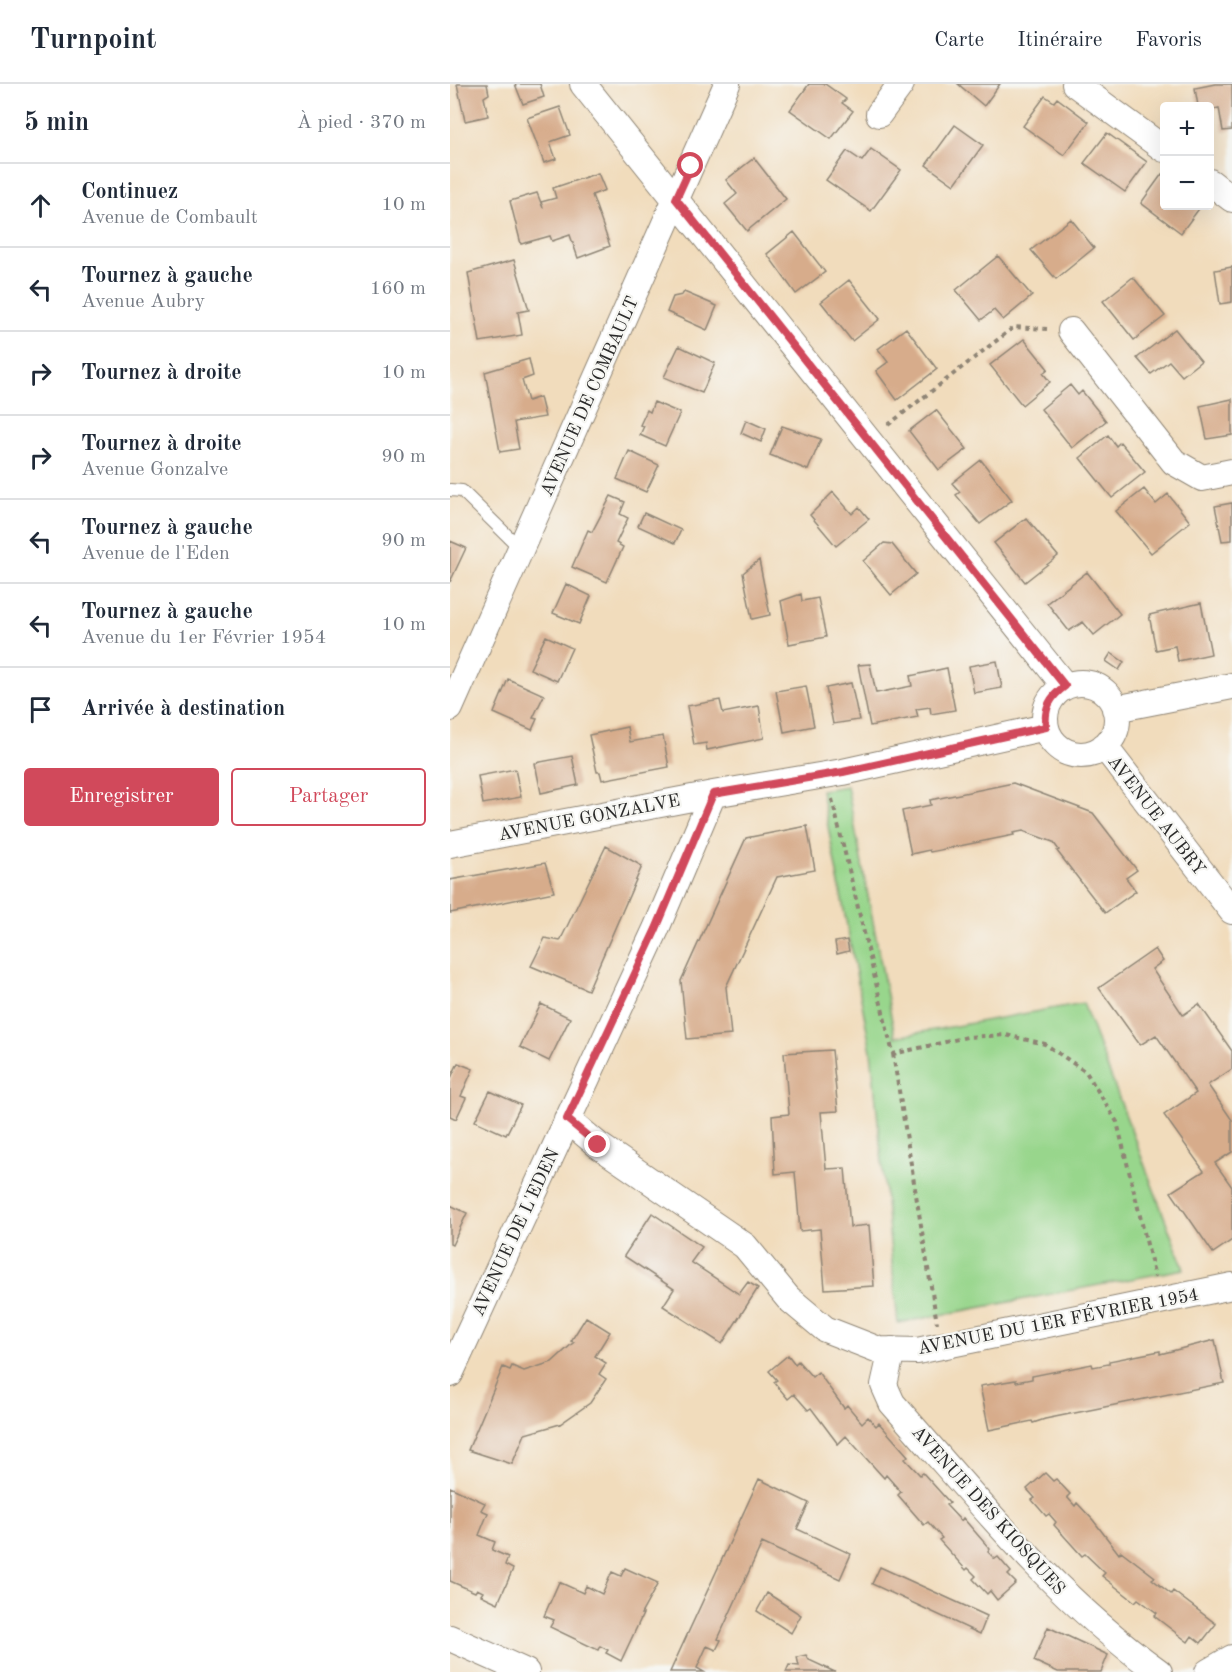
<!DOCTYPE html>
<html lang="fr">
<meta charset="utf-8">
<style>
body{margin:0;font-family:"Old Standard TT",serif;background:#f6f6f7;color:#1f2937}
.controls{position:absolute;right:18px;top:18px;display:grid;overflow:hidden;border-radius:6px;box-shadow:0 6px 24px #0002}
.controls button{width:54px;height:54px;display:grid;place-items:center;padding:0;border:0;border-bottom:2px solid #e0e1e3;background:#fff;color:#1f2937;font:30px sans-serif}
.stop{position:absolute;width:18px;height:18px;margin:-14px;border:4px solid #d1495b;border-radius:50%;background:#fff}
.stop.end{background:#d1495b;border-color:#fff;box-shadow:0 2px 6px #0008}
.list{margin:0;padding:0;list-style:none}
h2{display:flex;justify-content:space-between;align-items:center;height:78px;margin:0;padding:0 24px;font-size:26px}
h2 small{font-size:20px;font-weight:400;color:#747a83}
.list li{display:grid;grid-template-columns:39px 1fr auto;gap:18px;align-items:center;box-sizing:border-box;height:84px;padding:0 24px;border-top:2px solid #e0e1e3}
.list b{display:block;font-size:22px;white-space:nowrap}
.list p{margin:0;font-size:20px;white-space:nowrap;color:#747a83}
.list em{font-size:20px;font-style:normal;color:#747a83}
.actions{display:flex;gap:12px;padding:18px 24px}
.actions a{flex:1;padding:14px 0;border:2px solid #d1495b;border-radius:6px;text-align:center;font-size:21px;color:#d1495b}
.actions .main{background:#d1495b;color:#fff}
.icon{flex:none;width:33px;height:33px;fill:none;stroke:currentColor;stroke-width:2;stroke-linecap:round;stroke-linejoin:round}
.map{position:relative;flex:none;width:782px;height:1588px;overflow:hidden}
header{display:flex;align-items:center;gap:36px;box-sizing:border-box;height:84px;padding:0 30px;background:#fff;border-bottom:2px solid #e0e1e3}
header strong{font-size:28px}
nav{display:flex;gap:33px;margin-inline-start:auto;font-size:21px}
main{display:flex}
aside{flex:1;background:#fff}
.map>svg:first-child{display:block}
</style>
<header>
<strong>Turnpoint</strong>
<nav><a>Carte</a><a>Itinéraire</a><a>Favoris</a></nav>
</header>
<main>
<aside>
<h2>5 min<small>À pied · 370 m</small></h2>
<ul class="list">
<li><svg class="icon" aria-label="ahead" viewBox="0 0 24 24"><path d="M12 20V5M6 11l6-6 6 6"/></svg><div><b>Continuez</b><p>Avenue de Combault</p></div><em>10 m</em></li>
<li><svg class="icon" aria-label="left" viewBox="0 0 24 24"><path d="M17 20v-9H6M10 6l-5 5 5 5"/></svg><div><b>Tournez à gauche</b><p>Avenue Aubry</p></div><em>160 m</em></li>
<li><svg class="icon" aria-label="right" viewBox="0 0 24 24"><path d="M7 20v-9h11M14 6l5 5-5 5"/></svg><div><b>Tournez à droite</b></div><em>10 m</em></li>
<li><svg class="icon" aria-label="right" viewBox="0 0 24 24"><path d="M7 20v-9h11M14 6l5 5-5 5"/></svg><div><b>Tournez à droite</b><p>Avenue Gonzalve</p></div><em>90 m</em></li>
<li><svg class="icon" aria-label="left" viewBox="0 0 24 24"><path d="M17 20v-9H6M10 6l-5 5 5 5"/></svg><div><b>Tournez à gauche</b><p>Avenue de l'Eden</p></div><em>90 m</em></li>
<li><svg class="icon" aria-label="left" viewBox="0 0 24 24"><path d="M17 20v-9H6M10 6l-5 5 5 5"/></svg><div><b>Tournez à gauche</b><p>Avenue du 1er Février 1954</p></div><em>10 m</em></li>
<li><svg class="icon" aria-label="arrive" viewBox="0 0 24 24"><path d="M6 21V4h12l-3 4 3 4H6"/></svg><div><b>Arrivée à destination</b></div></li>
</ul>
<div class="actions"><a class="main">Enregistrer</a><a>Partager</a></div>
</aside>
<div class="map">
<svg width="782" height="1588" viewBox="0 0 782 1588">
<rect width="100%" height="100%" fill="#f6f6f2"/>
<filter id="ink" filterUnits="userSpaceOnUse"><feTurbulence type="fractalNoise" baseFrequency=".0167" numOctaves="2"/><feDisplacementMap in="SourceGraphic" scale="12" xChannelSelector="R" yChannelSelector="G"/><feConvolveMatrix kernelMatrix="1 2 1 2 8 2 1 2 1" color-interpolation-filters="sRGB"/></filter>
<filter id="wash" filterUnits="userSpaceOnUse"><feTurbulence type="fractalNoise" baseFrequency=".008" numOctaves="4" result="noise"/><feDisplacementMap in="SourceGraphic" scale="24" xChannelSelector="R" yChannelSelector="G"/><feGaussianBlur stdDeviation="1.35" result="paint"/><feColorMatrix in="noise" values="0 0 0 0 0 0 0 0 0 0 0 0 0 0 0 0 0 1.4 0 .05"/><feComposite in="paint" operator="in"/></filter>
<g filter="url(#wash)">
<rect width="100%" height="100%" fill="#f1dcbc"/>
<path fill="#98d68c" stroke="#62805c" stroke-width="1.5" d="M397,702L445,953L633,919L734,1185L448,1239L421,967L371,706Z"/>
<g id="blocks">
<path fill="#d7ac8b" d="M7,0H37L39,10L34,13L38,32L15,37Z
M65,0H90L94,13L73,20Z
M359,0H375L396,15L392,19L403,27L381,55L340,26Z
M508,0H550L534,22Z
M765,0H782V46L773,47L769,24L760,26V22H748L745,4Z
M595,12L604,18L607,14L639,38L614,71L573,42Z
M110,23L120,51L100,58L106,75L94,79L77,34Z
M505,41L533,61L504,101L476,81Z
M657,49L697,78L675,108L634,79Z
M421,65L451,86L421,127L376,96L397,67L412,77Z
M304,74L336,115L297,147L275,120L287,110L276,96Z
M148,89L155,106L142,111L160,162L128,174L120,151L102,157L100,152L71,160L60,117L87,109L93,124L91,118L106,114L103,104Z
M712,90L714,92V122H751L731,149L691,119Z
M621,135L644,164L606,195L581,166Z
M344,148L375,188L346,210L317,170Z
M548,172L582,212L553,236L544,226L531,236L506,206Z
M64,176L79,226L68,228L72,251L30,258L18,189Z
M782,183V218L770,220L765,186Z
M683,193L715,232L684,256L653,217Z
M399,196L430,235L402,257L371,218Z
M234,208L267,222L257,246L217,228L223,213L232,211Z
M456,244L487,285L447,316L426,287L438,278L428,265Z
M725,245L751,277L732,292L719,277L701,290L687,274Z
M574,255L598,285L593,289L600,298L572,321L540,281Z
M229,262L265,279L252,309L214,293Z
M79,275L83,292L72,296L78,317L90,313L95,333L64,338L69,365L50,368L35,288Z
M620,301L628,311L632,307L656,337L622,364L591,325Z
M782,315V351L757,355L750,322Z
M204,318L230,329L215,362L190,351L194,342L190,341L197,326L200,328Z
M486,326L517,365L489,386L459,347Z
M296,336L316,345L311,358L291,349Z
M332,342L371,355L358,386L320,371Z
M658,351L666,362L670,358L695,388L662,414L630,374Z
M179,367L209,381L196,408L167,395Z
M531,376L562,416L530,440L506,411L510,408L502,399Z
M694,405L706,420L718,410L740,438L701,469L666,427Z
M383,408L402,430L409,423L419,435L386,462L360,431Z
M161,412L175,418L170,430L178,434L166,459L173,463L157,498L122,483L138,446L142,448Z
M782,419V456L772,457L765,422Z
M194,429L231,446L225,459L188,442Z
M576,434L608,472L575,498L544,459Z
M0,457L16,464L0,498Z
M434,459L442,460L466,490L441,511L413,477Z
M309,476L320,531L302,535L293,489Z
M637,488L670,530L644,551L633,538L619,547L597,519Z
M116,500L141,512L129,540L103,529Z
M351,510L352,517L368,514L376,553L339,560L331,517Z
M751,519L761,570L728,577L725,562L706,566L699,531Z
M96,552L122,564L107,597L80,585Z
M661,569L674,578L669,586L656,577Z
M547,577L552,604L524,609L519,582Z
M420,580L426,609L462,602L460,592L497,584L505,626L481,630L480,623L466,625L468,633L420,642L408,581Z
M58,595L94,611L83,634L87,635L82,646L44,629Z
M401,599L409,636L383,640L376,604Z
M356,602L364,642L334,648L326,607Z
M270,616L273,629L309,622L314,654L257,666L256,659L244,661L237,622Z
M177,643L180,658L213,652L219,683L152,696L150,688H147L139,651Z
M122,672L128,701L91,709L85,679Z
M65,685L71,713L33,720L28,692Z
M563,699L643,729L687,786L676,794L686,807L655,829L607,767L609,766L603,758L573,747L563,749L564,751L480,768L479,766L461,770L452,727L481,721L480,716Z
M357,742L365,786L327,793L276,903L281,951L237,955L231,897L296,754Z
M156,762L192,782L138,906L81,882L95,854L110,857Z
M95,779L104,808L0,829V796Z
M397,856L399,867L387,870L385,858Z
M705,865L713,877L702,885L733,931L749,920L782,967V985L758,1001L782,1036V1068L765,1079L782,1103V1156L763,1169L721,1108L754,1087L714,1031L746,1009L706,951L690,961L649,904Z
M91,920L120,934L99,977L70,963Z
M382,966L388,1027L371,1028L376,1085L395,1084L400,1143L419,1141L424,1202L375,1205L370,1145L350,1147L345,1088L325,1090L322,1032L339,1030L334,969Z
M8,979L23,985L11,1012L16,1014L6,1035L0,1032V996Z
M40,1007L71,1021L56,1051L25,1037Z
M0,1121L17,1129L2,1161L0,1160Z
M202,1129L252,1163L241,1178L289,1210L298,1198L308,1204L272,1260L213,1222L224,1205L174,1172Z
M136,1233L160,1248L145,1272L156,1279L149,1290L156,1295L140,1319L110,1340L75,1350L62,1380L18,1366L53,1283L60,1286L62,1282L74,1287L102,1278L124,1258L121,1257Z
M765,1256L774,1299L595,1335L583,1339L582,1337L539,1346L530,1302L566,1296V1298L582,1295V1292L642,1280L643,1283L659,1280V1277L710,1267V1270Z
M338,1271L345,1280L348,1277L362,1293L368,1288L394,1324L397,1321L412,1339L418,1333L426,1342L429,1339L458,1372L455,1375L470,1391L473,1389L500,1419L496,1421L511,1437L513,1434L540,1465L538,1468L545,1475L548,1473L561,1488L558,1491L566,1499L547,1516L540,1507L537,1510L523,1495L526,1492L518,1484L516,1486L489,1456L492,1454L478,1438L474,1441L448,1411L451,1408L436,1391L434,1394L396,1352L388,1360L361,1324L358,1326L344,1310L338,1315L324,1298L327,1296L319,1287Z
M595,1389L603,1397L606,1395L620,1410L617,1413L625,1422L627,1419L643,1436L669,1470L671,1467L705,1493L702,1495L721,1510L723,1507L766,1540L751,1559L742,1552L738,1558L704,1532L707,1529L688,1515L685,1518L652,1492L655,1489L635,1470L632,1472L604,1441L606,1438L599,1430L596,1432L582,1416L585,1414L577,1405Z
M309,1395L359,1419L347,1445L401,1470L390,1495L312,1459L268,1555L271,1556L266,1566L257,1562L247,1584L254,1588H220Z
M0,1403L35,1419L31,1426L38,1429L29,1451L45,1458L42,1466L58,1473L55,1481L63,1485L48,1519L31,1511L33,1508L27,1505L25,1508L0,1497Z
M430,1483L537,1532L530,1550L422,1500Z
M175,1484L208,1499L191,1530H193L171,1577L156,1569L158,1566L150,1562L148,1566L100,1543L104,1536L94,1532L109,1498L133,1509L136,1502L152,1510L162,1488L171,1492Z
M317,1509L351,1531L341,1549L307,1527Z
M598,1543L658,1571L651,1588H608L584,1577Z
M356,1571L359,1576L385,1588H336L339,1581L349,1582L347,1573Z"/>
</g>
</g>
<g filter="url(#ink)">
<use href="#blocks" fill-opacity="0" stroke="#8e8474" stroke-width="1.5"/>
<g fill="none" stroke-linecap="round" stroke-linejoin="round">
<g stroke="#8e8474" stroke-width="14">
<path id="service" d="M0,406L12,407L71,465"/>
</g>
<g stroke="#8e8474" stroke-width="28">
<path id="minor" d="M133,0L615,602
M625,0L714,65
M429,30L451,0
M760,98L782,115
M621,247L724,378L752,394L782,388
M595 635a36 36 0 1 1 72 0a36 36 0 1 1-72 0Z
M0,624L277,0
M665,625L782,602
M654,662L782,827
M0,760L263,710L393,688L596,643
M117,1035L148,1061L295,1162L338,1214L375,1245L429,1266L467,1267L782,1202
M442,1266L434,1301L442,1319C525,1413 605,1514 709,1588
M0,1290L206,845L263,710
M0,1554L76,1588
M758,1588L782,1574"/>
</g>
<path stroke="#8e8474" stroke-width="4" stroke-dasharray="4.5 4.5" stroke-linecap="butt" d="M438,341L564,243L597,245
M382,715L443,970L517,953L556,951L595,960L636,988L667,1038L705,1193
M443,970L487,1239"/>
<use href="#service" stroke="#fff" stroke-width="12"/>
<use href="#minor" stroke="#fff" stroke-width="26"/>
</g>
</g>
<g fill="none" stroke-linecap="round" stroke-linejoin="round" filter="url(#ink)">
<path stroke="#d1495b" stroke-width="8" d="M148,1061L117,1035L206,845L263,710L393,688L596,643C594,624 600,613 615,602L226,115L241,82"/>
</g>
<g text-anchor="middle" stroke-width="4.5" stroke-linejoin="round" paint-order="stroke">
<g font-size="18" fill="#2b2b2b" stroke="#f6f6f2">
<text transform="translate(139 312) rotate(-66)" y="6">AVENUE DE COMBAULT</text>
<text transform="translate(707 731) rotate(52)" y="6">AVENUE AUBRY</text>
<text transform="translate(139 733) rotate(-11)" y="6">AVENUE GONZALVE</text>
<text transform="translate(65 1148) rotate(-65)" y="6">AVENUE DE L'EDEN</text>
<text transform="translate(608 1237) rotate(-11)" y="6">AVENUE DU 1ER FÉVRIER 1954</text>
<text transform="translate(539 1426) rotate(48)" y="6">AVENUE DES KIOSQUES</text>
</g>
</g>
</svg>
<div class="controls">
<button>+</button>
<button>−</button>
</div>
<div class="stop" style="left:241px;top:82px"></div>
<div class="stop end" style="left:148px;top:1061px"></div>
</div>
</main>
